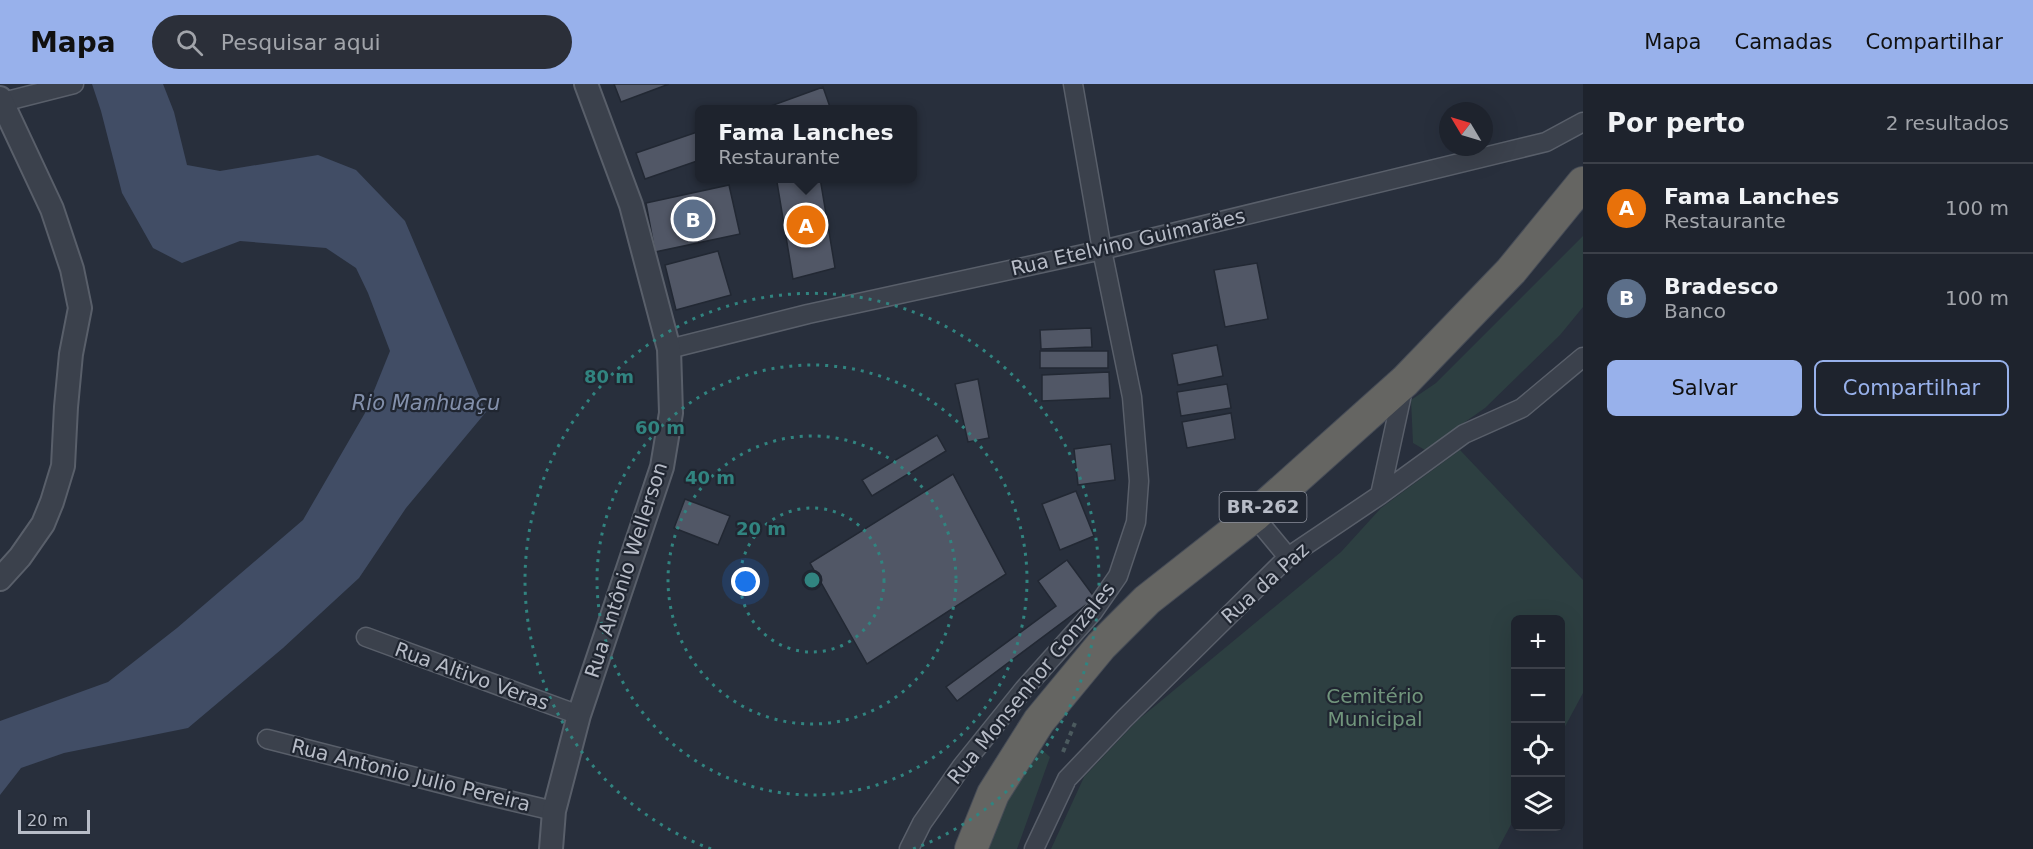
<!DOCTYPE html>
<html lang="pt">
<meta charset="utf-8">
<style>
body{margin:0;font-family:"DejaVu Sans",sans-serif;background:#2b2f39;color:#f1f3f6}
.controls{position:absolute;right:18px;bottom:18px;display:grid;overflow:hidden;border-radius:9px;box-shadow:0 6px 24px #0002}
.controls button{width:54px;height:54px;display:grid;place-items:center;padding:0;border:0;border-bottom:2px solid #3c4049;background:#1e232d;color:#f1f3f6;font:30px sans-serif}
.compass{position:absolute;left:1439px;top:18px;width:54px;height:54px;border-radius:50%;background:#1e232d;box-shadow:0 6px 24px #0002;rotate:308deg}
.scale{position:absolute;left:18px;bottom:15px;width:72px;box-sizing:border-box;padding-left:6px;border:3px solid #b7bcc7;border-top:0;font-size:16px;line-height:21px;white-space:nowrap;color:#b7bcc7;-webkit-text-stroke:4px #202631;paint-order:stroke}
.you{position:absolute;left:746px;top:498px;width:21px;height:21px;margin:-15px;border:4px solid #fff;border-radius:50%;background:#1a73e8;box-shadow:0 0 0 9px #1a73e833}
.badge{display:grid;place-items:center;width:39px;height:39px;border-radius:50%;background:#98b1eb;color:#fff;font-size:20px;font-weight:700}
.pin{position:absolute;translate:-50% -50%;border:3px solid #fff;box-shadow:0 2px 6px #0006}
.popup{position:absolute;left:695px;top:21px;width:222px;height:78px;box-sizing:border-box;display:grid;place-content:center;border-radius:9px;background:#1e232d;filter:drop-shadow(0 2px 4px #0005);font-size:20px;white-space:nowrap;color:#a1a4aa}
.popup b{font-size:22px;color:#f1f3f6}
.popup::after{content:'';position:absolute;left:50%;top:100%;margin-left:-12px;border:12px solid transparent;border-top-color:#1e232d}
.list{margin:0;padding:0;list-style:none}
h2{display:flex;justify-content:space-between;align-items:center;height:78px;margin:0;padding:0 24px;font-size:26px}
h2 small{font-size:20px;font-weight:400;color:#a1a4aa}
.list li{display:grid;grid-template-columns:39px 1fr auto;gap:18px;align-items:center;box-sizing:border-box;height:90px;padding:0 24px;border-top:2px solid #3c4049}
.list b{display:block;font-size:22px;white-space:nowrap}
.list p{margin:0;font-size:20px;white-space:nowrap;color:#a1a4aa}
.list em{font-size:20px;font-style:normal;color:#a1a4aa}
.actions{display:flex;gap:12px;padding:18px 24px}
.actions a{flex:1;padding:14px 0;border:2px solid #98b1eb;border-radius:9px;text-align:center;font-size:21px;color:#98b1eb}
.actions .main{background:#98b1eb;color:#111}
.icon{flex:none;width:33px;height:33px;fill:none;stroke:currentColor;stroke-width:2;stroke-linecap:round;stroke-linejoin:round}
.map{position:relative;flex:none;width:1583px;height:765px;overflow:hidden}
header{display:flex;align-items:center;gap:36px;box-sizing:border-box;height:84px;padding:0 30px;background:#98b1eb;color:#111}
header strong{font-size:28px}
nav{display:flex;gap:33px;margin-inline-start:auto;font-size:21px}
.search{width:420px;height:54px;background:#2b2f39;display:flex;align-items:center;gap:15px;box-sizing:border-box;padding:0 21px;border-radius:33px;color:#a1a4aa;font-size:22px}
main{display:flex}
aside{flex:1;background:#1e232d}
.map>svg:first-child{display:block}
</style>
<header>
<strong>Mapa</strong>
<div class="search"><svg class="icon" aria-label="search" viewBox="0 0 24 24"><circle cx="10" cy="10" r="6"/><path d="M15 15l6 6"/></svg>Pesquisar aqui</div>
<nav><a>Mapa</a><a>Camadas</a><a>Compartilhar</a></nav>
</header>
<main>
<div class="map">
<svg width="1583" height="765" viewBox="0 0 1583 765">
<rect width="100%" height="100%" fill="#282f3c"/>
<path fill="#2d3f41" d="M1583,152V223L1560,251L1485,324L1425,366L1413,359L1411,316L1436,299Z
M1460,366L1583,496V609L1561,650L1560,536H1516L1515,733L1498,765H1051L1084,693L1138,636L1341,468L1381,424Z
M1040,664L1050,673L1017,765H984L1021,686Z"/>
<path fill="#414d65" d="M92,0H163L174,28L187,81L220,87L318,71L356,86L405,137L486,328L406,424L359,494L283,564L188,644L64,669L21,684L0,711V637L108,598L177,544L303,436L365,329L390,267L368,209L356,184L326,164L240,157L182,179L153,164L122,109L101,27Z"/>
<path fill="#515766" stroke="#222833" stroke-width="1.5" d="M614,0H669L621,18Z
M823,3L831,26H760Z
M700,47V76L645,95L636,69Z
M795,94H820L835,184L793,195L777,98Z
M729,101L740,150L655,168L646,119Z
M718,167L731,211L676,226L665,181Z
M1257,179L1268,235L1225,243L1214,186Z
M1091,244L1092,263L1041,265L1040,246Z
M1217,261L1223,292L1178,301L1172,270Z
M1040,267H1108V284H1040Z
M1109,288L1110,314L1042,317V291Z
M978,295L989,354L968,358L955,300Z
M1227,300L1231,324L1181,332L1177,308Z
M1231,329L1235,355L1187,364L1182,338Z
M937,351L946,367L872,412L862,396Z
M1111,360L1115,396L1078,401L1074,365Z
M953,390L1006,490L867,580L810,479Z
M1076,407L1094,452L1060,466L1042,420Z
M685,415L730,432L718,461L674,444Z
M1067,476L1095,514L957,617L946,603L1056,522L1038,497Z"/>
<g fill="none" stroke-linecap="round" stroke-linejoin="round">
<g stroke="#595f6a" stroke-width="21">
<path id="minor" d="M3,18L74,0
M669,265L808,230L1102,166L1546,58L1583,38
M1380,411L1404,301
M1254,432L1288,473
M366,553L579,631
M267,655L482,710L554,727
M909,765L922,739L962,682L1024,605L1093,528L1118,492L1136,438L1139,397L1132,313L1102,166L1073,0
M1034,765L1067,695L1124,635L1288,473L1380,411L1464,350L1522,324L1583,273"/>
</g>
<g stroke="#595f6a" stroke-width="26">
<path id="tertiary" d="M0,14L52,125L72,185L80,224L71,270L66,323L63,382L52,418L43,440L20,473L0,495
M551,765L554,727L579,631L662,383L671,329L669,265L631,121L586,0"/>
</g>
<g stroke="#464c57" stroke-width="34">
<path id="trunk" d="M971,765L993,710L1039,637L1101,562L1147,516L1254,432L1405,297L1511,187L1583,99"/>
</g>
<path stroke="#4b5a5e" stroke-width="4" stroke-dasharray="4.5 4.5" stroke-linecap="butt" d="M1063,668L1075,639"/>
<use href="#minor" stroke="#3b414c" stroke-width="18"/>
<use href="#tertiary" stroke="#3b414c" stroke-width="22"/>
<use href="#trunk" stroke="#656562" stroke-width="32"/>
</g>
<g fill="none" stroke="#318480" stroke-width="3" stroke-dasharray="3 6">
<circle cx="812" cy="496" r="72"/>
<circle cx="812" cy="496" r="144"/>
<circle cx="812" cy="496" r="215"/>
<path d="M711 765A287 287 0 1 1 913 765"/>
</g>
<g text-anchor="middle" stroke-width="4.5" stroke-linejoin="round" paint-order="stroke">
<rect fill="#202631" stroke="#8a8f9a" stroke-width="1.5" x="1219.5" y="408" width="87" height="30" rx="4.5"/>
<g font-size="18" font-weight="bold" fill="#b7bcc7">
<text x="1263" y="429">BR-262</text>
</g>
<g font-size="20" fill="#b7bcc7" stroke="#202631">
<text transform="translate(1128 158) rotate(-13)" y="7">Rua Etelvino Guimarães</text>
<text transform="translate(626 486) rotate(-72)" y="7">Rua Antônio Wellerson</text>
<text transform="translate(1265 499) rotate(-42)" y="7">Rua da Paz</text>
<text transform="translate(472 592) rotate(20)" y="7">Rua Altivo Veras</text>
<text transform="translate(1031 599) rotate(-51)" y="7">Rua Monsenhor Gonzales</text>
<text transform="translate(411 691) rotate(14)" y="7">Rua Antonio Julio Pereira</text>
</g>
<g font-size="20" fill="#71957c" stroke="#202631">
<text x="1375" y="619">Cemitério<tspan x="1375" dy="23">Municipal</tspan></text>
</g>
<g font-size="21" font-style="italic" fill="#8390ab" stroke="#202631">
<text x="426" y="326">Rio Manhuaçu</text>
</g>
</g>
<circle cx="812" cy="496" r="9" fill="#318480" stroke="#202631" stroke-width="3"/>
<g font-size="18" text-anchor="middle" font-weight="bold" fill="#318480" stroke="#202631" stroke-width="4.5" stroke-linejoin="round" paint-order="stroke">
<text x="609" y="299">80 m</text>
<text x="660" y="350">60 m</text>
<text x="710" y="400">40 m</text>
<text x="761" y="451">20 m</text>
</g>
</svg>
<div class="controls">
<button>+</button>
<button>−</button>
<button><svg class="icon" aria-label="locate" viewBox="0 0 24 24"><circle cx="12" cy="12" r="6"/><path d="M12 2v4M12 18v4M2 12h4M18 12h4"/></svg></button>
<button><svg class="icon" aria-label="layers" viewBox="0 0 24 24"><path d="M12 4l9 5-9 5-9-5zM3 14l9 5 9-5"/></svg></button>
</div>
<svg class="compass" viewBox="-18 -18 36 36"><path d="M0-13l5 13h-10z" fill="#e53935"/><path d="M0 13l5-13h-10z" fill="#a1a4aa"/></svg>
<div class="scale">20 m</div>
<div class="you"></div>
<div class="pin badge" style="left:806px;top:141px;background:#e8710a">A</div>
<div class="popup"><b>Fama Lanches</b>Restaurante</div>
<div class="pin badge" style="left:693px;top:135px;background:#5c6f8a">B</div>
</div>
<aside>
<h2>Por perto<small>2 resultados</small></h2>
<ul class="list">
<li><span class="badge" style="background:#e8710a">A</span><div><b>Fama Lanches</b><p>Restaurante</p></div><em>100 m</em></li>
<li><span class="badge" style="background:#5c6f8a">B</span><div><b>Bradesco</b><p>Banco</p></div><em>100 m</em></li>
</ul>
<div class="actions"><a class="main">Salvar</a><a>Compartilhar</a></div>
</aside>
</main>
